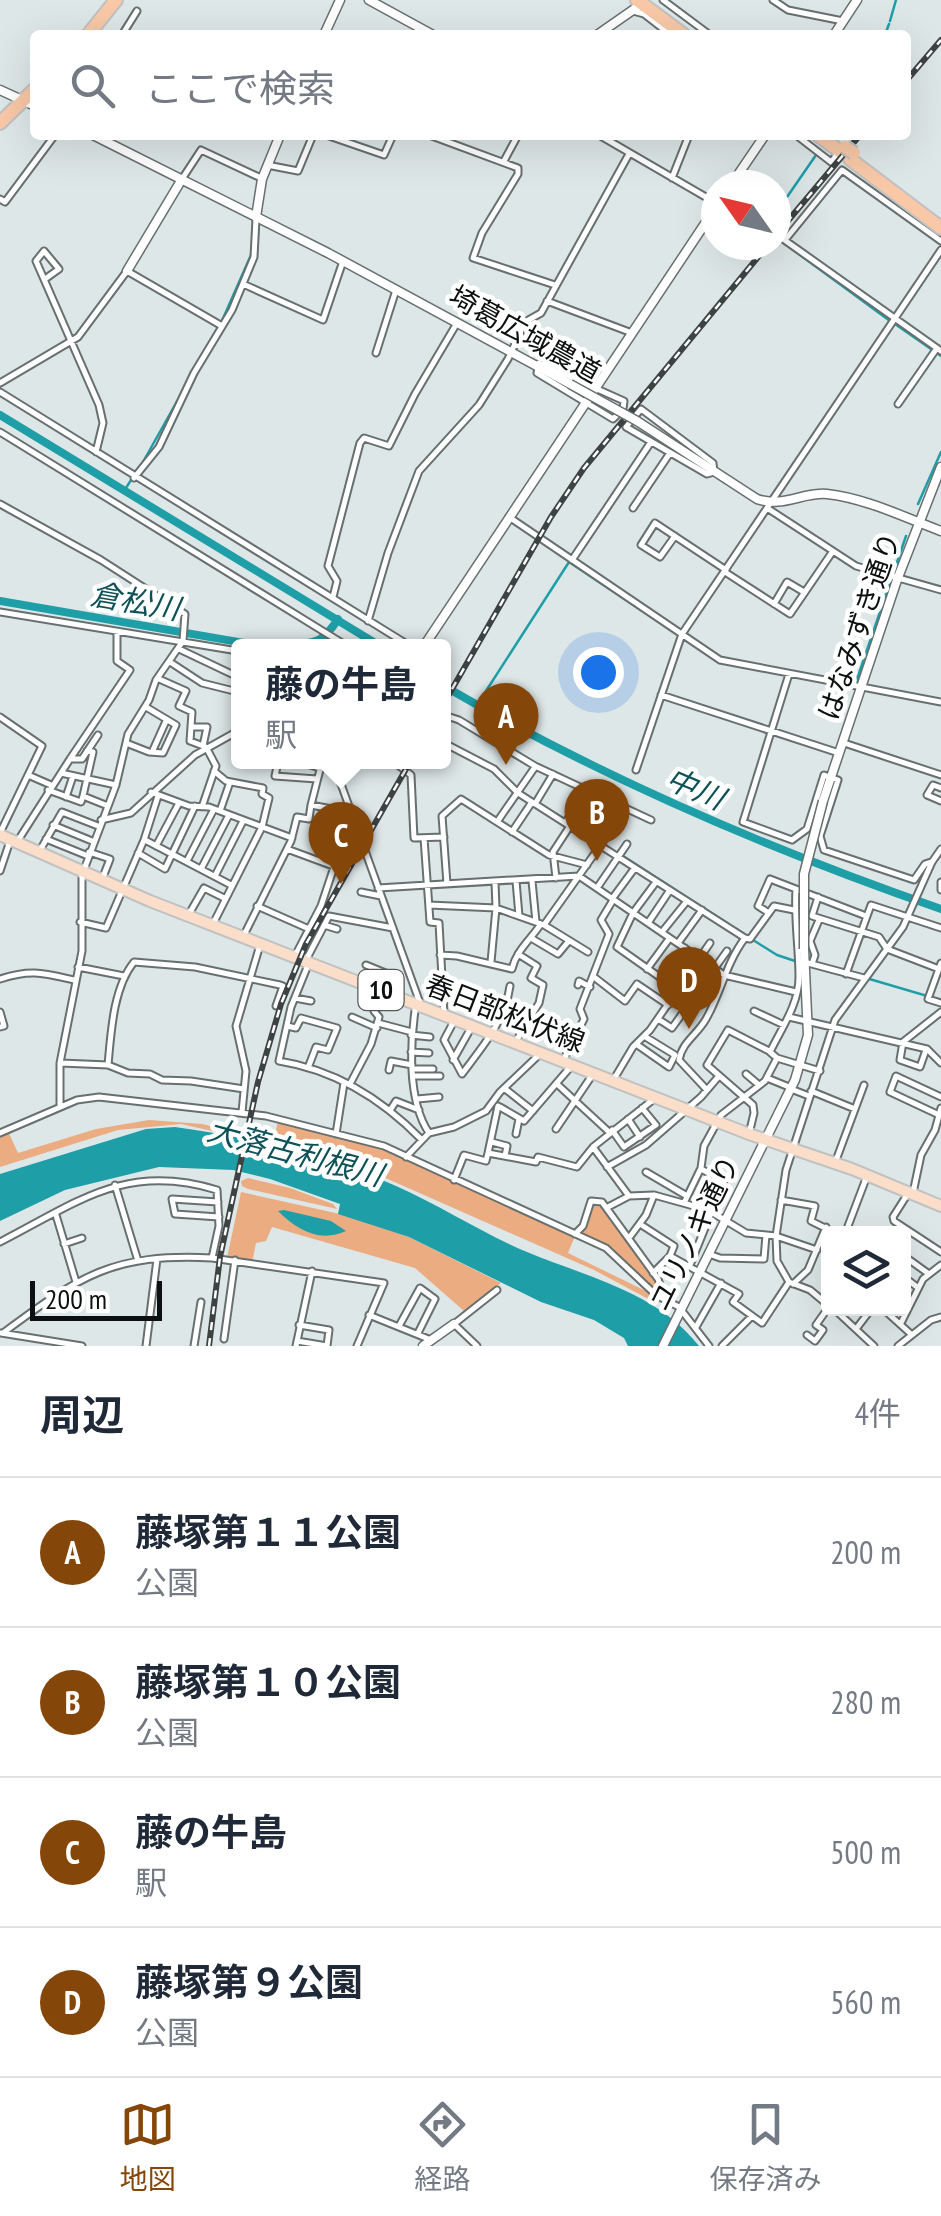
<!DOCTYPE html>
<html lang="ja">
<meta charset="utf-8">
<style>
body{margin:0;font-family:"PT Sans Narrow","Noto Sans JP",sans-serif;background:#f2f2f3;color:#1f2937}
.controls{position:absolute;right:30px;bottom:30px;display:grid;overflow:hidden;border-radius:10px;box-shadow:0 10px 40px #0002}
.controls button{width:90px;height:90px;display:grid;place-items:center;padding:0;border:0;border-bottom:2px solid #e0e1e3;background:#fff;color:#1f2937;font:50px sans-serif}
.compass{position:absolute;left:701px;top:170px;width:90px;height:90px;border-radius:50%;background:#fff;box-shadow:0 10px 40px #0002;rotate:304deg}
.scale{position:absolute;left:30px;bottom:25px;width:132px;box-sizing:border-box;padding-left:10px;border:5px solid #0d1010;border-top:0;font-size:28px;line-height:35px;white-space:nowrap;color:#0d1010;-webkit-text-stroke:8px #fff;paint-order:stroke}
.you{position:absolute;left:598px;top:672px;width:35px;height:35px;margin:-25px;border:8px solid #fff;border-radius:50%;background:#1a73e8;box-shadow:0 0 0 15px #1a73e833}
.badge{display:grid;place-items:center;width:65px;height:65px;border-radius:50%;background:#854609;color:#fff;font-size:32px;font-weight:700}
.pin{position:absolute;translate:-50% -82px;filter:drop-shadow(0 2px 5px #0008)}
.pin::after{content:'';position:absolute;top:52px;width:35px;height:30px;background:inherit;clip-path:polygon(0 0,100% 0,50% 100%)}
.popup{position:absolute;left:231px;top:639px;width:220px;height:130px;box-sizing:border-box;display:grid;place-content:center;border-radius:10px;background:#fff;filter:drop-shadow(0 2px 8px #0005);font-size:32px;white-space:nowrap;color:#747a83}
.popup b{font-size:38px;color:#1f2937}
.popup::after{content:'';position:absolute;left:50%;top:100%;margin-left:-20px;border:20px solid transparent;border-top-color:#fff}
.list{margin:0;padding:0;list-style:none}
h2{display:flex;justify-content:space-between;align-items:center;height:130px;margin:0;padding:0 40px;font-size:42px}
h2 small{font-size:32px;font-weight:400;color:#747a83}
.list li{display:grid;grid-template-columns:65px 1fr auto;gap:30px;align-items:center;box-sizing:border-box;height:150px;padding:0 40px;border-top:2px solid #e0e1e3}
.list b{display:block;font-size:38px;white-space:nowrap}
.list p{margin:0;font-size:32px;white-space:nowrap;color:#747a83}
.list em{font-size:32px;font-style:normal;color:#747a83}
.icon{flex:none;width:55px;height:55px;fill:none;stroke:currentColor;stroke-width:2;stroke-linecap:round;stroke-linejoin:round}
.map{position:relative;flex:none;width:941px;height:1346px;overflow:hidden}
.search{position:absolute;background:#fff;box-shadow:0 10px 40px #0002;left:30px;right:30px;top:30px;height:110px;display:flex;align-items:center;gap:25px;box-sizing:border-box;padding:0 35px;border-radius:10px;color:#747a83;font-size:38px}
.sheet{height:730px;background:#fff}
nav{display:flex;justify-content:space-around;align-items:center;box-sizing:border-box;height:140px;border-top:2px solid #e0e1e3;background:#fff;font-size:28px;color:#747a83}
nav a{display:grid;justify-items:center;gap:5px}
nav .on{color:#854609}
.map>svg:first-child{display:block}
</style>
<div class="map">
<svg width="941" height="1346" viewBox="0 0 941 1346">
<rect width="100%" height="100%" fill="#dee7e8"/>
<path fill="#eaac80" d="M149,1120L202,1124L269,1140L274,1139L278,1121L384,1148L575,1236L568,1253L652,1294L654,1291L615,1252L578,1234L590,1204L599,1202L663,1293L657,1294L652,1301L594,1270L381,1176L316,1154L181,1124L118,1130L0,1167V1135L8,1131L18,1153L96,1129Z
M248,1178L290,1188L333,1204L337,1209L248,1189L242,1186L241,1181Z
M241,1192L340,1214L409,1237L501,1283L464,1311L415,1268L272,1227L266,1241L256,1243L252,1263L227,1258Z"/>
<path fill="#1e9ea7" d="M175,1127C249,1137 328,1155 396,1186C441,1206 482,1233 527,1252C587,1277 657,1292 699,1346H628L624,1338L594,1320L541,1302L409,1237L338,1214L340,1204L270,1179L233,1170L159,1167L65,1190L0,1221V1174L146,1129Z
M284,1210L331,1221L346,1231C320,1243 297,1230 278,1211Z"/>
<g fill="none" stroke-linecap="round" stroke-linejoin="round">
<path stroke="#1e9ea7" stroke-width="2.5" d="M890,21L896,0
M885,35L889,24
M260,175L274,141
M776,213L816,155
M781,241L890,321
M221,323L251,255L258,183
M895,324L941,356
M143,462L217,330
M124,491L133,477
M918,504L941,452
M719,662L834,684
M855,685L906,536
M477,705L569,562L713,658
M623,856L747,936
M753,940L777,955L795,961
M827,971L858,979
M866,978L941,1000"/>
<path stroke="#1e9ea7" stroke-width="8" d="M0,415L380,646
M0,601L262,646
M289,646C315,642 322,644 338,619
M444,686C602,778 768,849 941,909"/>
<g stroke="#676f6f" stroke-width="9">
<path id="street" d="M663,0L710,35
M773,0L788,10L843,21
M633,11L644,14L671,35
M122,35L137,11
M326,135L384,155L393,135
M429,135L518,168V174L482,233L473,258L555,285
M599,135L716,203
M796,135L831,162L836,156
M504,161L518,135
M267,165L298,171L313,135
M672,178L689,135
M182,179L201,150L261,178
M0,199L5,202L55,135
M776,234L941,351
M785,240L842,170L941,241
M45,279L59,269L44,251L36,261L99,405L103,423L96,452
M243,284L323,320L343,261
M547,301L632,333
M376,353L396,290
M539,363L624,401L623,409L613,419L537,373Z
M0,383L78,337L127,271L222,326
M0,392L410,646
M898,404L937,348
M641,409L713,463L714,472L707,474L626,427Z
M0,432L347,646
M134,478L159,447L194,373L232,310L254,257L256,219
M0,504L101,560L185,614L183,641L156,680L149,700L128,734L116,785L82,875V951L60,1063V1107
M633,508L670,453
M767,508L856,566L941,590
M509,517L720,660L941,702
M675,536L660,557L641,545L655,523L726,570
M572,560L651,442
M725,572L790,614L833,551
M333,597L337,581L328,566L360,443L364,438L389,446L415,394L457,323
M774,604L787,582L804,592
M0,612L238,651
M368,621L388,553L419,471L479,405L508,359L525,322L541,313L629,154
M179,649L238,677
M170,662L202,683L238,692
M789,674L743,822L792,840L807,829L824,775L838,780L820,836L824,850L914,880L925,864L931,862
M159,679L186,691L179,706L192,712L190,741L206,747L216,766L202,807
M661,695L839,753
M0,717L42,746L0,833
M444,722L447,716L459,720L535,766L651,820
M191,727H207L203,746
M237,731L238,695
M126,743L149,752L163,753L176,725L146,707
M444,743L494,769L518,793L745,938
M844,743L941,775
M153,750L166,721
M70,759L130,670L117,661V632
M278,762L275,776L317,779
M300,762L320,768
M333,762L420,1003
M394,762L411,775L414,838L444,837
M636,770L682,634L941,250
M61,773L116,785
M28,775L51,785
M941,788L933,785L927,795L941,801
M48,790L81,802L83,796L108,806
M151,792L189,806L209,807L292,838
M83,796L93,752L87,751
M66,797L73,776
M535,804L553,774
M311,805L322,762
M220,811L230,782
M101,820L131,813L195,755L238,731
M497,822L535,767
M565,823L587,790
M53,825L92,841
M512,832L532,802
M424,838L430,922L439,923L444,1014
M46,839L88,856
M145,840L231,885
M17,842L70,759H82L98,735
M598,844L622,806
M156,846L179,803
M287,849L333,866
M39,852L62,812L98,826
M89,852L110,859L103,877
M138,853L165,869L195,806
M187,861L214,809
M201,869L229,815
M0,871L10,841
M215,876L243,821
M556,878L553,852L570,826
M516,881L519,916
M532,881L536,922
M656,882L633,913L617,947L678,990
M941,882V890
M447,884L442,816L461,799L549,855L587,865
M378,888L579,876L724,975L796,992
M597,888L627,844
M796,889C794,919 799,947 799,977C799,1004 781,1029 770,1052L777,1058L820,1071
M361,892L381,896
M818,897L812,916L879,937L887,949L939,969
M612,899L634,869
M429,905L496,908L544,925L588,952
M257,906L309,929
M769,913L758,906L770,879L866,916
M189,914L204,888L224,898
M80,922L106,928L144,840L158,796
M648,923L670,890
M213,924L262,827L269,798L262,794L263,788L226,781L214,771
M324,925L337,929
M544,925L600,846
M662,932L687,901
M244,935L291,841L297,817L309,819L311,805L352,813
M531,938L558,954L568,942
M678,943L702,910
M440,955L457,956L512,969C516,951 530,940 541,924
M295,956L321,906L352,813
M306,960L329,916L393,928
M491,962L496,908L495,882
M804,962L864,978
M941,963L928,999L941,1003
M812,964L815,955L810,941L819,920
M308,965L291,1007L279,1061C336,1070 383,1100 422,1140
M366,965L388,974L383,991
M78,967L124,976
M647,969L669,939
M846,974L871,905L941,928
M594,977L625,1001L637,984L668,1005
M0,979C31,969 43,973 74,980
M662,979L685,948
M578,985L579,981L590,987
M295,998L311,1001
M416,1004C410,1042 407,1100 429,1133
M754,1011L784,1025
M0,1012L4,1026L0,1027
M352,1017L377,1028
M789,1017L927,1049L941,1063
M658,1019L672,1028L727,951
M454,1021L444,1040L462,1074C483,1046 505,1021 510,986
M378,1023L412,1032
M287,1026L296,1028L301,1018L337,1028L328,1050L316,1047L308,1068
M411,1035L430,1037
M516,1041L539,1003L543,985L531,978L537,966L518,954
M636,1044L669,1067L675,1055L644,1036
M926,1050L920,1067L900,1060L903,1042L941,1012
M411,1052L429,1053
M564,1059L584,1019L580,1009L609,934L601,920L613,900
M453,1060L471,1028
M61,1063L108,1065L128,1073L150,1074L162,1080L191,1081L244,1089
M108,1065C111,1033 113,988 134,962L195,967L280,985L283,986L276,1006
M413,1069H433
M389,1070L391,1061L412,1065
M746,1074L759,1085
M415,1076H440
M767,1078L789,1087
M614,1079L633,1047L650,1030L710,943
M350,1084L371,1044L379,1017L374,1011L379,992
M557,1084L609,1132
M504,1088L533,1111
M791,1089L809,1096
M707,1090L679,1060C682,1042 697,1035 706,1019C721,993 726,963 745,938L750,939L774,906L794,910
M811,1091L855,1109
M417,1099L439,1097
M498,1106L488,1153L536,1162L538,1157L577,1167L593,1147L629,1196
M500,1107L524,1121L573,1064
M391,1109L396,1101L419,1110
M242,1112L246,1071L236,1026L260,945
M937,1114L890,1092L896,1076L941,1097
M628,1119L640,1137
M556,1129L593,1074
M612,1130L624,1147L656,1125L642,1108
M0,1133L77,1100L99,1097L266,1116L384,1146L606,1248L656,1295L679,1307L709,1346
M336,1134L344,1083
M516,1134L519,1119
M749,1134L754,1113L753,1105L707,1065L728,1030L769,1051
M492,1142L507,1146L505,1156
M593,1147L654,1099
M406,1157L429,1133L454,1127L486,1111L500,1092L542,1052
M835,1163L864,1085
M607,1167L646,1145L701,1097L719,1076
M646,1172L687,1196
M454,1180L464,1155L486,1161L488,1153
M115,1185L138,1261
M913,1193L921,1155L935,1130L941,1108
M907,1195L893,1217L894,1221L941,1252
M781,1200L815,1206L811,1221L837,1234
M218,1202L172,1199L175,1214L219,1217
M684,1203L701,1168L704,1146L721,1115L765,1081L777,1058
M608,1207L629,1196L654,1195L708,1210L746,1233L776,1236L817,1250
M56,1215L76,1282
M640,1224L674,1246L670,1256L653,1273
M575,1234L583,1226L591,1201L602,1202L658,1279L665,1299
M845,1234L867,1176
M629,1238L646,1215L654,1195
M0,1242C78,1202 126,1162 217,1190L219,1226L212,1258C112,1253 80,1276 3,1333
M64,1244L82,1238
M709,1254L720,1258L764,1259L766,1235
M670,1256L739,1294L733,1302L762,1323L789,1282
M904,1256L929,1274
M212,1258L384,1283L357,1346
M690,1265L724,1181L701,1169
M904,1277L917,1287
M793,1284L808,1270L826,1227
M828,1305L810,1290L789,1282L777,1261L776,1236L786,1170L835,1020L903,927L932,862L941,849
M833,1308L874,1346
M882,1308L912,1335
M369,1315L431,1340
M901,1323L923,1279L941,1265
M399,1326L420,1288L435,1299L418,1333
M696,1327L721,1283
M856,1329L872,1308
M1,1333L82,1346
M807,1335L815,1341L823,1330L816,1325L828,1308
M224,1339L235,1260
M297,1341L327,1346L329,1330L299,1325
M146,1346L157,1259
M194,1346L201,1302
M296,1346L312,1271
M477,1346L454,1324L497,1290
M722,1346L752,1316
M898,1346L931,1320L941,1317"/>
</g>
<g stroke="#676f6f" stroke-width="11">
<path id="secondary" d="M369,0L433,35
M324,35L340,0
M597,35L643,3
M834,35L857,0
M0,90L35,106
M93,135L328,253L570,384
M731,185L765,135
M256,217L262,179L280,135
M127,271L182,179
M637,421L757,499C782,508 803,492 827,494C865,498 906,518 941,531
M424,646L716,207
M823,801L897,580L941,467
M423,1346L454,1324
M663,1346L795,1080L808,1035L804,949"/>
</g>
<g stroke="#c0c1c1" stroke-width="14">
<path id="primary" d="M0,835L150,901L749,1134L852,1169L941,1206"/>
</g>
<g stroke="#c0c1c1" stroke-width="16">
<path id="highway" d="M637,0L684,35
M88,35L116,0
M0,123L35,89
M818,135L841,152
M850,159L941,228"/>
</g>
<use href="#street" stroke="#fff" stroke-width="5"/>
<use href="#secondary" stroke="#fff" stroke-width="8"/>
<use href="#primary" stroke="#fbdeca" stroke-width="10"/>
<use href="#highway" stroke="#f8c8a7" stroke-width="12"/>
<g stroke="#3d4242" stroke-width="6">
<path id="rail" d="M906,81L941,40
M776,235L860,135
M444,703L551,517L584,468L768,245
M209,1346L220,1257L258,1082L281,1004L306,944L410,762"/>
</g>
<use href="#rail" stroke="#fff" stroke-width="2.5" stroke-dasharray="8" stroke-linecap="butt"/>
<g stroke="#676f6f" stroke-width="11" stroke-linecap="butt">
<path id="secondary-bridge" d="M570,384L637,421
M804,949V874L823,801"/>
</g>
<g stroke="#c0c1c1" stroke-width="16" stroke-linecap="butt">
<path id="highway-bridge" d="M845,147L854,153"/>
</g>
<use href="#secondary-bridge" stroke="#fff" stroke-width="8"/>
<use href="#highway-bridge" stroke="#f8c8a7" stroke-width="12"/>
</g>
<g text-anchor="middle" stroke-width="9" stroke-linejoin="round" paint-order="stroke">
<rect fill="#fff" stroke="#565858" stroke-width="2.5" x="358.5" y="970" width="45" height="40" rx="8"/>
<g font-size="25" font-weight="bold" fill="#0d1010">
<text x="381" y="999">10</text>
</g>
<g font-size="28" fill="#0d1010" stroke="#fff">
<text transform="translate(525 334) rotate(29)" y="10">埼葛広域農道</text>
<text transform="translate(859 626) rotate(-71)" y="10">はなみずき通り</text>
<text transform="translate(505 1013) rotate(21)" y="10">春日部松伏線</text>
<text transform="translate(694 1233) rotate(-64)" y="10">ユリノキ通り</text>
</g>
<g font-size="30" font-style="italic" fill="#0e5257" stroke="#fff">
<text transform="translate(135 602) rotate(10)" y="10">倉松川</text>
<text transform="translate(695 789) rotate(23)" y="10">中川</text>
<text transform="translate(295 1153) rotate(15)" y="10">大落古利根川</text>
</g>
</g>
</svg>
<div class="controls">
<button><svg class="icon" aria-label="layers" viewBox="0 0 24 24"><path d="M12 4l9 5-9 5-9-5zM3 14l9 5 9-5"/></svg></button>
</div>
<svg class="compass" viewBox="-18 -18 36 36"><path d="M0-13l5 13h-10z" fill="#e53935"/><path d="M0 13l5-13h-10z" fill="#747a83"/></svg>
<div class="scale">200 m</div>
<div class="you"></div>
<div class="pin badge" style="left:506px;top:765px">A</div>
<div class="pin badge" style="left:597px;top:861px">B</div>
<div class="pin badge" style="left:341px;top:884px">C</div>
<div class="popup"><b>藤の牛島</b>駅</div>
<div class="pin badge" style="left:689px;top:1029px">D</div>
<div class="search"><svg class="icon" aria-label="search" viewBox="0 0 24 24"><circle cx="10" cy="10" r="6"/><path d="M15 15l6 6"/></svg>ここで検索</div>
</div>
<section class="sheet">
<h2>周辺<small>4件</small></h2>
<ul class="list">
<li><span class="badge">A</span><div><b>藤塚第１１公園</b><p>公園</p></div><em>200 m</em></li>
<li><span class="badge">B</span><div><b>藤塚第１０公園</b><p>公園</p></div><em>280 m</em></li>
<li><span class="badge">C</span><div><b>藤の牛島</b><p>駅</p></div><em>500 m</em></li>
<li><span class="badge">D</span><div><b>藤塚第９公園</b><p>公園</p></div><em>560 m</em></li>
</ul>
</section>
<nav>
<a class="on"><svg class="icon" aria-label="map" viewBox="0 0 24 24"><path d="M3 6l6-2 6 2 6-2v14l-6 2-6-2-6 2zM9 4v14M15 6v14"/></svg>地図</a>
<a><svg class="icon" aria-label="directions" viewBox="0 0 24 24"><path d="M12 3l9 9-9 9-9-9zM9 14v-3h6M13 9l2 2-2 2"/></svg>経路</a>
<a><svg class="icon" aria-label="saved" viewBox="0 0 24 24"><path d="M7 4h10v16l-5-4-5 4z"/></svg>保存済み</a>
</nav>
